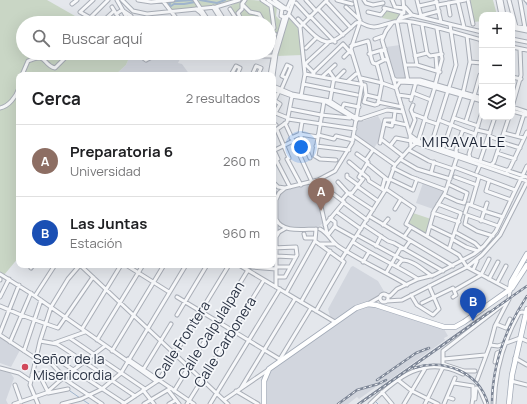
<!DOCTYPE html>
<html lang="es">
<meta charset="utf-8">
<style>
body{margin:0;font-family:Manrope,sans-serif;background:#f6f6f6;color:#202124}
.controls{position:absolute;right:12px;top:12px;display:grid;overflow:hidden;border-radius:8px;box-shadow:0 4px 16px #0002}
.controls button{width:36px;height:36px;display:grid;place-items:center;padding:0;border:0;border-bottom:1px solid #e0e0e0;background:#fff;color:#202124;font:20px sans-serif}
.you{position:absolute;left:301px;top:147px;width:14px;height:14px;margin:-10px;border:3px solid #fff;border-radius:50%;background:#1a73e8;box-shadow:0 0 0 6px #1a73e833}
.badge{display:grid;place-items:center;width:26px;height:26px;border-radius:50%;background:#d1495b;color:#fff;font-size:13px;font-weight:700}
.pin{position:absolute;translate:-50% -33px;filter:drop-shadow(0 1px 2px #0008)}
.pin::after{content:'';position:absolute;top:21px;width:14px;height:12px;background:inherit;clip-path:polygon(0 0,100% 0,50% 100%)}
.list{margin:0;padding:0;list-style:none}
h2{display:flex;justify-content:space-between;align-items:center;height:52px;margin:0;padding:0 16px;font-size:17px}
h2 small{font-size:13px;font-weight:400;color:#757577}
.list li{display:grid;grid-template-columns:26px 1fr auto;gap:12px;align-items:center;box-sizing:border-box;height:72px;padding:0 16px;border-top:1px solid #e0e0e0}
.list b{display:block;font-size:15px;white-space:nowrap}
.list p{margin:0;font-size:13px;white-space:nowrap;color:#757577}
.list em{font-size:13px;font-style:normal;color:#757577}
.icon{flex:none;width:22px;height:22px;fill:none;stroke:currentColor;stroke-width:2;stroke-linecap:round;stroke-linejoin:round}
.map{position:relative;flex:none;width:527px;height:404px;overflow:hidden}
.search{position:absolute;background:#fff;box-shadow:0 4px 16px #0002;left:16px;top:16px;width:260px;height:44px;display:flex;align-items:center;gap:10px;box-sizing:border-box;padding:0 14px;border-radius:22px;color:#757577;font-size:15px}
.panel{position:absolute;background:#fff;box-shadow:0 4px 16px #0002;left:16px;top:72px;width:260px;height:196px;border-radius:8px}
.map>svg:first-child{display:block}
</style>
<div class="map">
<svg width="527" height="404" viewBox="0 0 527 404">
<rect width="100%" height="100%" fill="#e4e7ec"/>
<path fill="#d2d6de" d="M400,45L406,78L395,77L386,47Z
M131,53L146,62L153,59H180L178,63L182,64L190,75H115L126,65Z
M378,116L383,125L380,139L374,148L356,135L358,121H363Z
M423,183L445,191L433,209L416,203Z
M307,185L312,186L316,191L323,223L318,227L314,228L284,226L278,219L279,195L286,190Z
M353,266L378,281L385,293L336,320L330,316L328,309L351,267Z
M369,305L444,329L448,336L444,338L445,340L381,386L380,384L359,399L357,397L348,404H266V378L272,369L356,309Z
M0,337L20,350L11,367L0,363Z
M0,369L9,371L14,378L6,400L8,404H0Z"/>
<path fill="#c9d6c5" d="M0,0H47L75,16V21L78,23H23V53H131L126,65L115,75H19V257L4,275L0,272Z
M194,0L200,8L171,10L165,1Z
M197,0H235L218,6L201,7Z
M242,0C255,0 267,0 277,7L276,16L281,21L278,32L269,33V23H240L230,6Z
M470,0H493L497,15H482V21L474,22Z
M385,9L403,13L397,21L382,18Z
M288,17L299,30L302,55L277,56Z
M413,213L431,219L426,234L406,223Z"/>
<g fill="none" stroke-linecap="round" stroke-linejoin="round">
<path stroke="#9fb4cc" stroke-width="1" d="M525,1L527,5
M70,391L80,398
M83,400L89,404
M376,402L378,404"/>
<path stroke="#9fb4cc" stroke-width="2" d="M200,0L217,3L225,0
M177,1L193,0L195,2L184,4H174L171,6L169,4L171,2Z"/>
<g stroke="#a9aeb7" stroke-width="5">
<path id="minor" d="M93,0L80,12L94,20
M117,0L130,23
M122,0L133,11L147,14L216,7L239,0
M138,0L151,2L173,0
M195,0L210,23
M262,0L271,6L274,28L269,32
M268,0L282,9
M274,0L285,8
M306,0L316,11
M337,0L352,4
M355,0L360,22C378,34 385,20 404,21C428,23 458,34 482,40
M364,0L366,3L373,5L383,3
M392,0L395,7L405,8
M417,0L421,16
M436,0L441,22
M468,0L473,24
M498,0L501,15
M501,0L504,15
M509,0L516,27
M520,0L525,28
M526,0L527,1
M163,1L180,23
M326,1L351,28
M458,2L464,27
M296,3L309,17
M448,3L450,15
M72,4L77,0
M242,4L250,12L259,14L264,23
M438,5L465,0
M419,6L437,2
M112,7L122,23
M213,7L223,23
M216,7L226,23
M346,7L360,20
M405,7L412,15L482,32
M384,8L404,13
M196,9L201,13L207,23
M230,9L239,23
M287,9L291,0
M318,9L343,35
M289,10L286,8L282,9L281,16L284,17L288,16L294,0
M368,12L381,15L385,10L384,8
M116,14L122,10L131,16
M289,15L300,27
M131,16L133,23
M310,16L335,42
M420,16L439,11
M90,18L108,0
M401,18L412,15
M298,19C325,47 327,50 356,23L360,22
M77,20L83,23
M97,22L99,23
M179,22L202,20
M397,22L408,81
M397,22L404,11L403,0
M409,22L417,65
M101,23L114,11
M166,23L177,22
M243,23L238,13L242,9V4L245,0
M392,23L386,31L382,40L410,135L411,147
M422,25L427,53L430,56L442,54
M512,26L527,28
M512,28L527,31
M269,34H275
M375,39L383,36
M481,39L482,50
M512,39L527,42
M343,44L351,53
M269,46H272
M351,46L368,41C371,49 369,55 373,63L376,64L384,60
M512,47L527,50
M306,48L316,38
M385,49L381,52L383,59L386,60
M136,53L146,60
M226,53L232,56H275
M231,53H259
M369,54L382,50
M415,56L427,53
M436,56L437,71
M344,57L350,51
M146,60L150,58V53
M146,60L148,53
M470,62L482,63
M304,63L314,73
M305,64L329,42
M405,65H417L440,72
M329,71L334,78L330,101
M313,73L343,44
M305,74L365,85L366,95L364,102
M22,75L28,61C48,52 42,65 55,68L70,53
M231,75L236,66L240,68L237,75
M256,75L253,73L256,66L261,68L258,75
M270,75L274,53L284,17
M273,76L276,54L287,17
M323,76L335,65
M512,77L521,79
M337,78L344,71
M361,78L382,83L396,88L400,82L419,83L482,101
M393,78L396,80H420L482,98
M348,81L356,74
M303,84L357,95
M435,85L442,59L437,29
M273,86L292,94L330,101L353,116L361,119
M273,89L292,96L326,102L357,120
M281,90L291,67L287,65L282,76L286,78
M413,93L431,100
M463,93L470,62L467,36
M366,95L379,98
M398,95L412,97
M301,96L305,74L300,27L327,0
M474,96L480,75L482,76
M274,100L280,104L275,113
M411,100L416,82
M364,102L375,105L378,104L382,83L377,64
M378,102L402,107
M273,104L279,91
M512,107L521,75L520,49
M512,107L527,112
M0,108C9,106 16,97 19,88
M290,109L321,115L350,118
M342,109L344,104L359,107
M512,111L527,115
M273,112L288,118
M413,114L426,119
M454,118L478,126
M288,119L355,129
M360,119L387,110L403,112
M425,120L437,124
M439,120L464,130
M466,121L473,99
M393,122L407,125
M273,123L276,125
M285,123L312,182
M384,124L392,126L393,120
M277,130L289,158L287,159L301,185
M477,130L490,133
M273,132L287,122L292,96
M410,133L415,120L411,110L413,105
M504,133L524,138
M300,134L310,158
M300,134L302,122
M318,135L334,139L336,136L353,140
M410,135L418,141L527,177
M354,136L395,165
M489,136L502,141
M517,136L524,114
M291,138L300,134L318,137
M381,139L403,156
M410,139L416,143L527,181
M418,141L435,87
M501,142L520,148
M380,143L385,120H394L395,111
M431,145L456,65L450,25
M316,146L349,150
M390,146L396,138L411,141
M273,148L278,159L276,160L290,187
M441,148L444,146L461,95
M409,150L429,161L453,169
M273,151L293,141
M497,153L515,159
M357,154L368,162L359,177L362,179
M315,156L324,101
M315,156L320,159L336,160
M470,158L469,154L482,112
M400,159L417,169L450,179
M366,160L373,150
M480,161L495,117
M349,162L368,178L369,181L385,191
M368,164L389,181
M491,165L494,162L509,117
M454,167L515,190
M393,168L411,177L446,190
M507,171L510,168L527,132
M477,172L480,165
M431,173L434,162
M347,175V177L358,185
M455,177L477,185
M390,179L413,190L417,179
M489,181L486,191L511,200
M273,182L278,187L285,188
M310,182L318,193L327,233
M338,182L350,195L373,210
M357,186L378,201
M273,187L276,200V287
M382,189L385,178
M386,189L414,208L406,224L459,255L467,267L510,290L509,299L495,326L490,345L477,380
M319,195L328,190L344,202L325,225
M444,195L457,201L464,203L467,193L448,184
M276,200L279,193L285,188L318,180L335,171L352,143L362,85L351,49L360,22
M342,200L348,193H352L363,179
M344,203L367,220
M438,204L461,213L449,249
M471,205L479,177
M395,209L401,199
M484,211L503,217
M337,212L361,229
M433,213L459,222
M465,213L468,204L484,210
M369,216L453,266
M330,218L335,222V226L337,228L355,238
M276,219C282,233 303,229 316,229
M481,221L487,203
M364,225L388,241L394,243L443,271
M383,225L388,219
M430,226L453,237
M320,229C328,233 331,241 338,246C360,261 384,271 407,285
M455,232L475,243L481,249
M304,234L305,238H315
M328,235L335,226
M357,235L403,260
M427,236L434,211L445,193L457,157L456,150L462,132L464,130L475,134
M493,236L477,231L465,224L467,215L498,226
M276,237L279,232L286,228
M404,237L411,227
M452,239L466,247L478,251
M315,241L344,262L316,311
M353,242C374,256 396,265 418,279
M319,244H335
M376,246L381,236
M273,248L296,247L297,255L285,277H276
M276,256L296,257
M341,260L386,189L395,165L411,147L416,143
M363,262L369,252
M80,265L228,404
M126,265L169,292
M239,265L335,322
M397,266L402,260C413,260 423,270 432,276
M252,267L276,269
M276,267H290
M31,268L33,265
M473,270L477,261
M386,273L400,249L405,248L410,241
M0,274L35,296L156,381
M489,279L498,262
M0,280V279
M497,283L506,266
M455,290L481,275L489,259
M286,293L315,241L316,229
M380 298a4 4 0 1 1 8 0a4 4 0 1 1-8 0Z
M385,295L390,296L397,289L418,279L434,275L474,254L484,246L496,231L527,166
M411,295L417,305L433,315L439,309L429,286
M35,296L55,265
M0,297L9,279
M177,297L281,360
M387,301L402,300L467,267L482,255L500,235L527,182
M301,302L330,251
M422,303L453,288L456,295L453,297
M368,304L380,297
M0,306L21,315L58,328L93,277
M177,315L207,265
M496,324L506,328L510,319
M82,329L121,265
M0,333L19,285
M0,335L35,358
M70,338L145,389
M97,340L143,265
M40,341L57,344L65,349L135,396
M10,342L31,293
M54,343L85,332
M490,345L498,346L520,338L527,341
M24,351L41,300
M112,351L164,265
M52,356L124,403
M515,358L527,365
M128,359L194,404
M280,359L311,308
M444,359L485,355
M50,362L64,377
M495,362L497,353L502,351
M443,364L464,371H475
M0,368L19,373L31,381
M143,370L171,324
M32,375L45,373
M63,378L102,404
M42,380L48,392
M398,380L412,391L438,404
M511,381L527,385
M454,383L473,386V399
M15,385L21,402
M241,388L295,299
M143,390L154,404
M168,390L179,404
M174,391L248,270
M236,391L258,404
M382,392L392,404
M48,393L68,389
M447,397L453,399
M473,399H475L476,388H479L486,404
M224,400L268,370
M14,404L46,393L63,378L105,346
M38,404L30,385L40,341L51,307L68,279L80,265
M62,404L81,399L102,389L121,373L186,265
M123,404L159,380L229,265
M144,404L171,388
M169,404L176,400
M187,404L264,280
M210,404L280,289
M370,404C396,378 425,354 463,374
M404,404L426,367
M425,404L443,367V351L506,302
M444,404L455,378
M472,404L473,397
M494,404C495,371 503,342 519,313L522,312L527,313"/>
</g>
<g stroke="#a3abb8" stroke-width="6">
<path id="major" d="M510,290L511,282L527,254
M264,404V381L269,369L356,308L368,304L376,305L444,327H455L464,322L512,288L527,265
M509,404L512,375L527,309"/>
</g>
<use href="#minor" stroke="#f7f8fa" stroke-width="3"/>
<use href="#major" stroke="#fff" stroke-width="4.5"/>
<path stroke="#7d8696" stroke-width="1" d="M357,404L489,311"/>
<g stroke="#7d8696" stroke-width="2.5">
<path id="rail" d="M414,368C444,358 479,372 488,404
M377,380L416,353L429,348
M338,404L357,390L378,384L386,380
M359,404L527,286
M492,404C492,365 506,328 527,296"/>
</g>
<use href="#rail" stroke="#f4f6f9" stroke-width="1" stroke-dasharray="3" stroke-linecap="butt"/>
</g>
<circle fill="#d1495b" stroke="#f4f6f9" stroke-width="1.5" cx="25" cy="367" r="4"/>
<g text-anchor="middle" stroke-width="3.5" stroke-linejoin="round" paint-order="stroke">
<g font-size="14" fill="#2b3445" stroke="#f4f6f9">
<text transform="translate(211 330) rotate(-58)" y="5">Calle Calpulalpan</text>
<text transform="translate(182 340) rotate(-57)" y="5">Calle Frontera</text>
<text transform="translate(225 342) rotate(-58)" y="5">Calle Carbonera</text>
</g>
<g font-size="14" fill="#2b3445" stroke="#f4f6f9" text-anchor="start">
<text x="33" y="364">Señor de la<tspan x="33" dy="16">Misericordia</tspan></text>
</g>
<g font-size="15" letter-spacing="1" fill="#1d2536" stroke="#f4f6f9">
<text x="464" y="147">MIRAVALLE</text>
</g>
</g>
</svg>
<div class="controls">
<button>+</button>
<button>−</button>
<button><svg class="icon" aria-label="layers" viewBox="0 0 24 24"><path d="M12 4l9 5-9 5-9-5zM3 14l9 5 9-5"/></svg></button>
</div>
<div class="you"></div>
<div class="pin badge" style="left:321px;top:211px;background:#8d6e63">A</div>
<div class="pin badge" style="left:473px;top:321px;background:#1a4fb4">B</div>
<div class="search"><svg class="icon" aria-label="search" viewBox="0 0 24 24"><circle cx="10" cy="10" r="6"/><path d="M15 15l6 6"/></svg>Buscar aquí</div>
<section class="panel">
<h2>Cerca<small>2 resultados</small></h2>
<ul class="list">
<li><span class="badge" style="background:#8d6e63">A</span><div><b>Preparatoria 6</b><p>Universidad</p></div><em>260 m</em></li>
<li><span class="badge" style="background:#1a4fb4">B</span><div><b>Las Juntas</b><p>Estación</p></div><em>960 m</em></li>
</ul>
</section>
</div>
